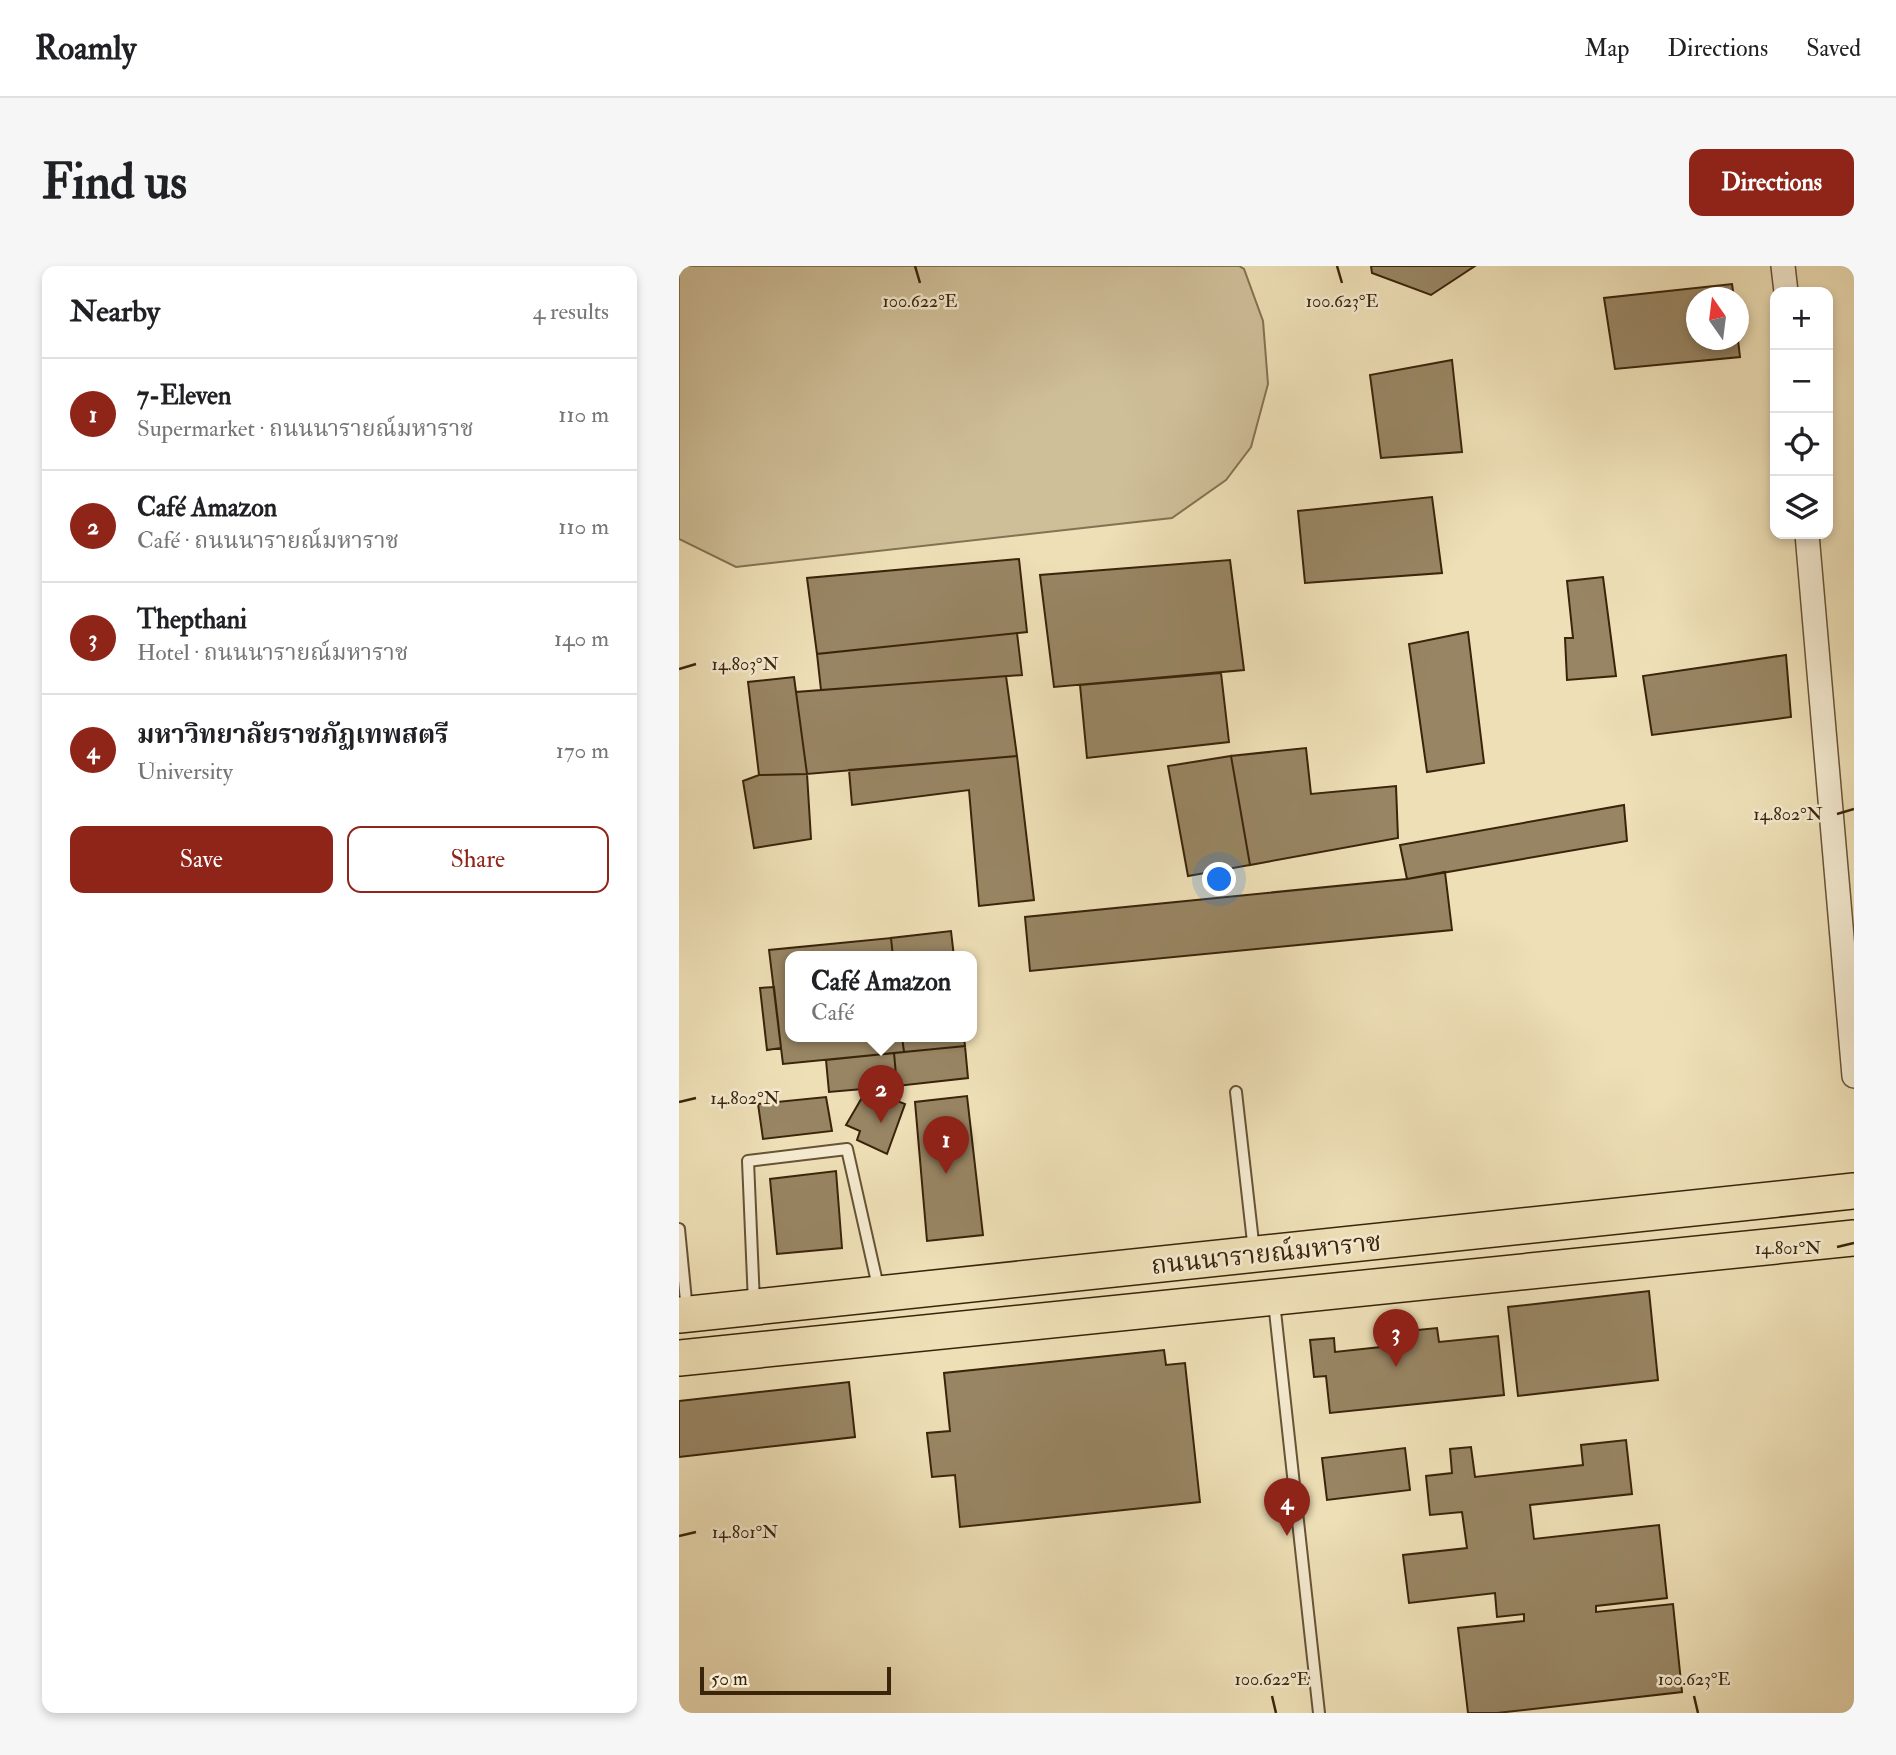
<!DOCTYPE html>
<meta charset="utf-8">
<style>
body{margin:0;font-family:"IM FELL Double Pica","Noto Serif Thai",serif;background:#f6f6f6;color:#202124}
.controls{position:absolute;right:21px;top:21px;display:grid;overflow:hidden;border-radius:14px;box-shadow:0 4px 10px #0003}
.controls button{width:63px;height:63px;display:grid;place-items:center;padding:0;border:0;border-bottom:2px solid #e0e0e0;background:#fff;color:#202124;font:35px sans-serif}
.compass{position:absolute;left:1007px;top:21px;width:63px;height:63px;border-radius:50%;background:#fff;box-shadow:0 4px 10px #0003;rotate:346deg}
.scale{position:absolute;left:21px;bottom:18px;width:191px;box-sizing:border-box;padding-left:7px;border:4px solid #3a240a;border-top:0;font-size:19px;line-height:24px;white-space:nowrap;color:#3a240a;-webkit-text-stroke:5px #f4ead0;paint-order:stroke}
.you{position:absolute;left:541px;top:614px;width:24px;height:24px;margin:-18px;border:5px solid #fff;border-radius:50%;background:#1a73e8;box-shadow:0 0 0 10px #1a73e833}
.badge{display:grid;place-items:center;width:46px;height:46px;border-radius:50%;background:#8f2418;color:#fff;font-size:23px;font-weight:700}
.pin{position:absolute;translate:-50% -58px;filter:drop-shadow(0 2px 4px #0008)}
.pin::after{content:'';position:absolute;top:37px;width:24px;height:21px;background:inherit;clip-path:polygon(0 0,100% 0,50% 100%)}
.popup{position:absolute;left:106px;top:685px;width:192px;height:91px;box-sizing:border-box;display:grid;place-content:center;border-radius:14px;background:#fff;filter:drop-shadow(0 2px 5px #0005);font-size:23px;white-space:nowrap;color:#757577}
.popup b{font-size:26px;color:#202124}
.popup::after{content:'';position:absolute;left:50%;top:100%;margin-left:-14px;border:14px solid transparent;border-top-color:#fff}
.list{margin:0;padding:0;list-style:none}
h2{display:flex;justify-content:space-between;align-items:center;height:91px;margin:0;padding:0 28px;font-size:30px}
h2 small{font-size:23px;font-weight:400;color:#757577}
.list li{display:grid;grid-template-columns:46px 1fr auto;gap:21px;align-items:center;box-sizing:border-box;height:112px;padding:0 28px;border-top:2px solid #e0e0e0}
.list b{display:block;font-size:26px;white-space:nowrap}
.list p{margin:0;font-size:23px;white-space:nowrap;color:#757577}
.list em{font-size:23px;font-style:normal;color:#757577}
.actions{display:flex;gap:14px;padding:21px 28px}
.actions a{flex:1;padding:16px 0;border:2px solid #8f2418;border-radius:14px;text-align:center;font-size:24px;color:#8f2418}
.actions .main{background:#8f2418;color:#fff}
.icon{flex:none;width:38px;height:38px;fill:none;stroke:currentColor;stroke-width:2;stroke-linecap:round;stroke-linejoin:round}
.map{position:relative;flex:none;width:1175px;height:1447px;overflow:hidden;border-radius:14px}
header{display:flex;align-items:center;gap:42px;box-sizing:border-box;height:98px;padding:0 35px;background:#fff;border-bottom:2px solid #e0e0e0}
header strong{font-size:33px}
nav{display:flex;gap:38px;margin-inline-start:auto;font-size:24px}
.intro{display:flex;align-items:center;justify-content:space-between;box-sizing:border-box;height:168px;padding:0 42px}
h1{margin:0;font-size:49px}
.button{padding:18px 32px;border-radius:14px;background:#8f2418;color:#fff;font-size:24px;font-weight:700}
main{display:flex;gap:42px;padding:0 42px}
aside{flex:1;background:#fff;border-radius:14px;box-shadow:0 4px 10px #0003}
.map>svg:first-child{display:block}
</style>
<header>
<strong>Roamly</strong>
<nav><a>Map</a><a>Directions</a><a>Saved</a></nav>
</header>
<div class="intro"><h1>Find us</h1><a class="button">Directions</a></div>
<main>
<aside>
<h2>Nearby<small>4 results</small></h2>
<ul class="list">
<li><span class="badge">1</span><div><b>7-Eleven</b><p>Supermarket · ถนนนารายณ์มหาราช</p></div><em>110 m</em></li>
<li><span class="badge">2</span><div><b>Café Amazon</b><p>Café · ถนนนารายณ์มหาราช</p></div><em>110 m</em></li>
<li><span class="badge">3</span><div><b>Thepthani</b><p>Hotel · ถนนนารายณ์มหาราช</p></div><em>140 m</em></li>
<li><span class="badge">4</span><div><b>มหาวิทยาลัยราชภัฏเทพสตรี</b><p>University</p></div><em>170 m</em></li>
</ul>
<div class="actions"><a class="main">Save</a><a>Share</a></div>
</aside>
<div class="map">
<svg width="1175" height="1447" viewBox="0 0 1175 1447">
<rect width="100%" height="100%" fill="#eedfb6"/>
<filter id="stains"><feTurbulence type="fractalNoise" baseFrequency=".00286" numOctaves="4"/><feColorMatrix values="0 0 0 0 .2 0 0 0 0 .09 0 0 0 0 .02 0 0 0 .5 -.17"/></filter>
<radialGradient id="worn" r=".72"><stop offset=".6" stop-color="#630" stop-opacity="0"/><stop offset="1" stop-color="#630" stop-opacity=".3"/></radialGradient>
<path fill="#cfbf99" stroke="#847252" stroke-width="2" d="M0,0H560L565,3L584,55L589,118L572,181L547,214L493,252L57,301L0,273Z"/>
<path fill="#988563" stroke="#3a240a" stroke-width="2" d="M692,0H796L752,29L693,7Z
M1053,18L1055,32H1017V74H1059L1061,91L936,103L925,32Z
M773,94L783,186L702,192L691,109Z
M753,231L763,307L626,317L619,245Z
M340,293L348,366L138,388L128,312Z
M551,294L565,404L375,421L361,309Z
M924,311L937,410L888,414L886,372H894L888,315Z
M789,366L805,497L748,506L730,378Z
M338,367L343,409L142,424L138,388Z
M1107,389L1112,451L973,469L964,410Z
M542,407L550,476L408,492L401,419Z
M327,410L338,490L128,508L117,426Z
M115,411L128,508L80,509L69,416Z
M627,482L632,528L717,520L719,572L571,599L552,490Z
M338,490L355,634L300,640L290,524L173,539L170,504Z
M552,490L571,599L509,610L489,500Z
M128,508L132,573L75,582L64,515L80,509Z
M945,539L948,575L728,613L721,579Z
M766,606L773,664L351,705L346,651L728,613Z
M272,665L275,691H214L212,672Z
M212,672L214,691H111V771H223L225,786L104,798L90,684Z
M95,721L102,782L88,784L81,722Z
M223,771H285L286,780L225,786Z
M286,780L289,812L218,820L215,787Z
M215,787L218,820L150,826L147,794Z
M188,823L226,838L208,888L178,874L181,865L167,859Z
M288,830L304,969L248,975L236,836Z
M147,831L153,865L84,873L79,838Z
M157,905L163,982L98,988L91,913Z
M970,1025L979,1114L839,1130L829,1041Z
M758,1062L760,1076L819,1070L825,1129L651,1147L647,1110L635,1111L631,1074L655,1072L656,1086L720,1079L719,1066Z
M485,1084L487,1099L506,1097L521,1236L281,1261L276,1209L253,1211L248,1167L271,1165L265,1107Z
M170,1116L176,1171L0,1191V1135Z
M947,1174L953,1228L851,1239L855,1273L980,1259L988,1332L917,1340V1346L994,1338L1003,1426L818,1447H789L779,1362L845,1355V1348L818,1351L816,1327L730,1337L724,1289L788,1282L783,1246L751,1249L747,1210L773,1207L771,1183L792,1181L796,1211L904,1199L902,1179Z
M726,1182L731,1224L648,1234L643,1192Z"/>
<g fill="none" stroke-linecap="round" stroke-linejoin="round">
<g stroke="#675335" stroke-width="14">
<path id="lane" d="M557,826L575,985
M0,963L8,1045
M595,1036L640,1447
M75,1037L69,895L168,883L200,1025"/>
</g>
<g stroke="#675335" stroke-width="26">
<path id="street" d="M1104,0L1107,26
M1128,268L1175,810"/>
</g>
<g stroke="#3a240a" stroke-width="38">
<path id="primary" d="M0,1049L1175,925
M0,1092L1175,972"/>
</g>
<use href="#lane" stroke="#f4ead0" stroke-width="10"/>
<use href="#street" stroke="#f4ead0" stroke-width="23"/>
<use href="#primary" stroke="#eedfb6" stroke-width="35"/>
</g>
<path fill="none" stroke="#3a240a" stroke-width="2.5" d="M236,0L241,17M658,0L663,17M0,403L17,398M1158,548L1175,543M0,836L17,832M1158,981L1175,977M0,1270L17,1266M593,1430L597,1447M1015,1430L1019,1447"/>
<g text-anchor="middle" stroke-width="5" stroke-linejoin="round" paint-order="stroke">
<g font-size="26" fill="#3a240a" stroke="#f4ead0">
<text transform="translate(587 987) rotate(-6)" y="9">ถนนนารายณ์มหาราช</text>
</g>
</g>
<g font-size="18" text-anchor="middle" fill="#3a240a" stroke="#f4ead0" stroke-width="5" stroke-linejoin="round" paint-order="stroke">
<text x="241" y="41">100.622°E</text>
<text x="663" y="41">100.623°E</text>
<text x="66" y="404">14.803°N</text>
<text x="1109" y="554">14.802°N</text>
<text x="66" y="838">14.802°N</text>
<text x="1109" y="988">14.801°N</text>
<text x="66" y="1272">14.801°N</text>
<text x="593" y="1419">100.622°E</text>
<text x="1015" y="1419">100.623°E</text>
</g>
<rect width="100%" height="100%" filter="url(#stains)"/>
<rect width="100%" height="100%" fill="url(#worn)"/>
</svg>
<div class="controls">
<button>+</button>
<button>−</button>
<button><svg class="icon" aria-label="locate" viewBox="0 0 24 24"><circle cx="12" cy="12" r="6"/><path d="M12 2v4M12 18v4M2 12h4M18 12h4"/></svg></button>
<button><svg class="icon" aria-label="layers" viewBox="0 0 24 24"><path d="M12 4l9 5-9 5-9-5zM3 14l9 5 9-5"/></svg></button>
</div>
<svg class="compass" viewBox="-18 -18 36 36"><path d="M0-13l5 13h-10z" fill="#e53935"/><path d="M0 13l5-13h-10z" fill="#757577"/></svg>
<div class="scale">50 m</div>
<div class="you"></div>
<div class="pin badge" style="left:267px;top:908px">1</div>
<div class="pin badge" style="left:202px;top:857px">2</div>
<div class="popup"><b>Café Amazon</b>Café</div>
<div class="pin badge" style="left:717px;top:1101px">3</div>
<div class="pin badge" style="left:608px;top:1270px">4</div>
</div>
</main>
